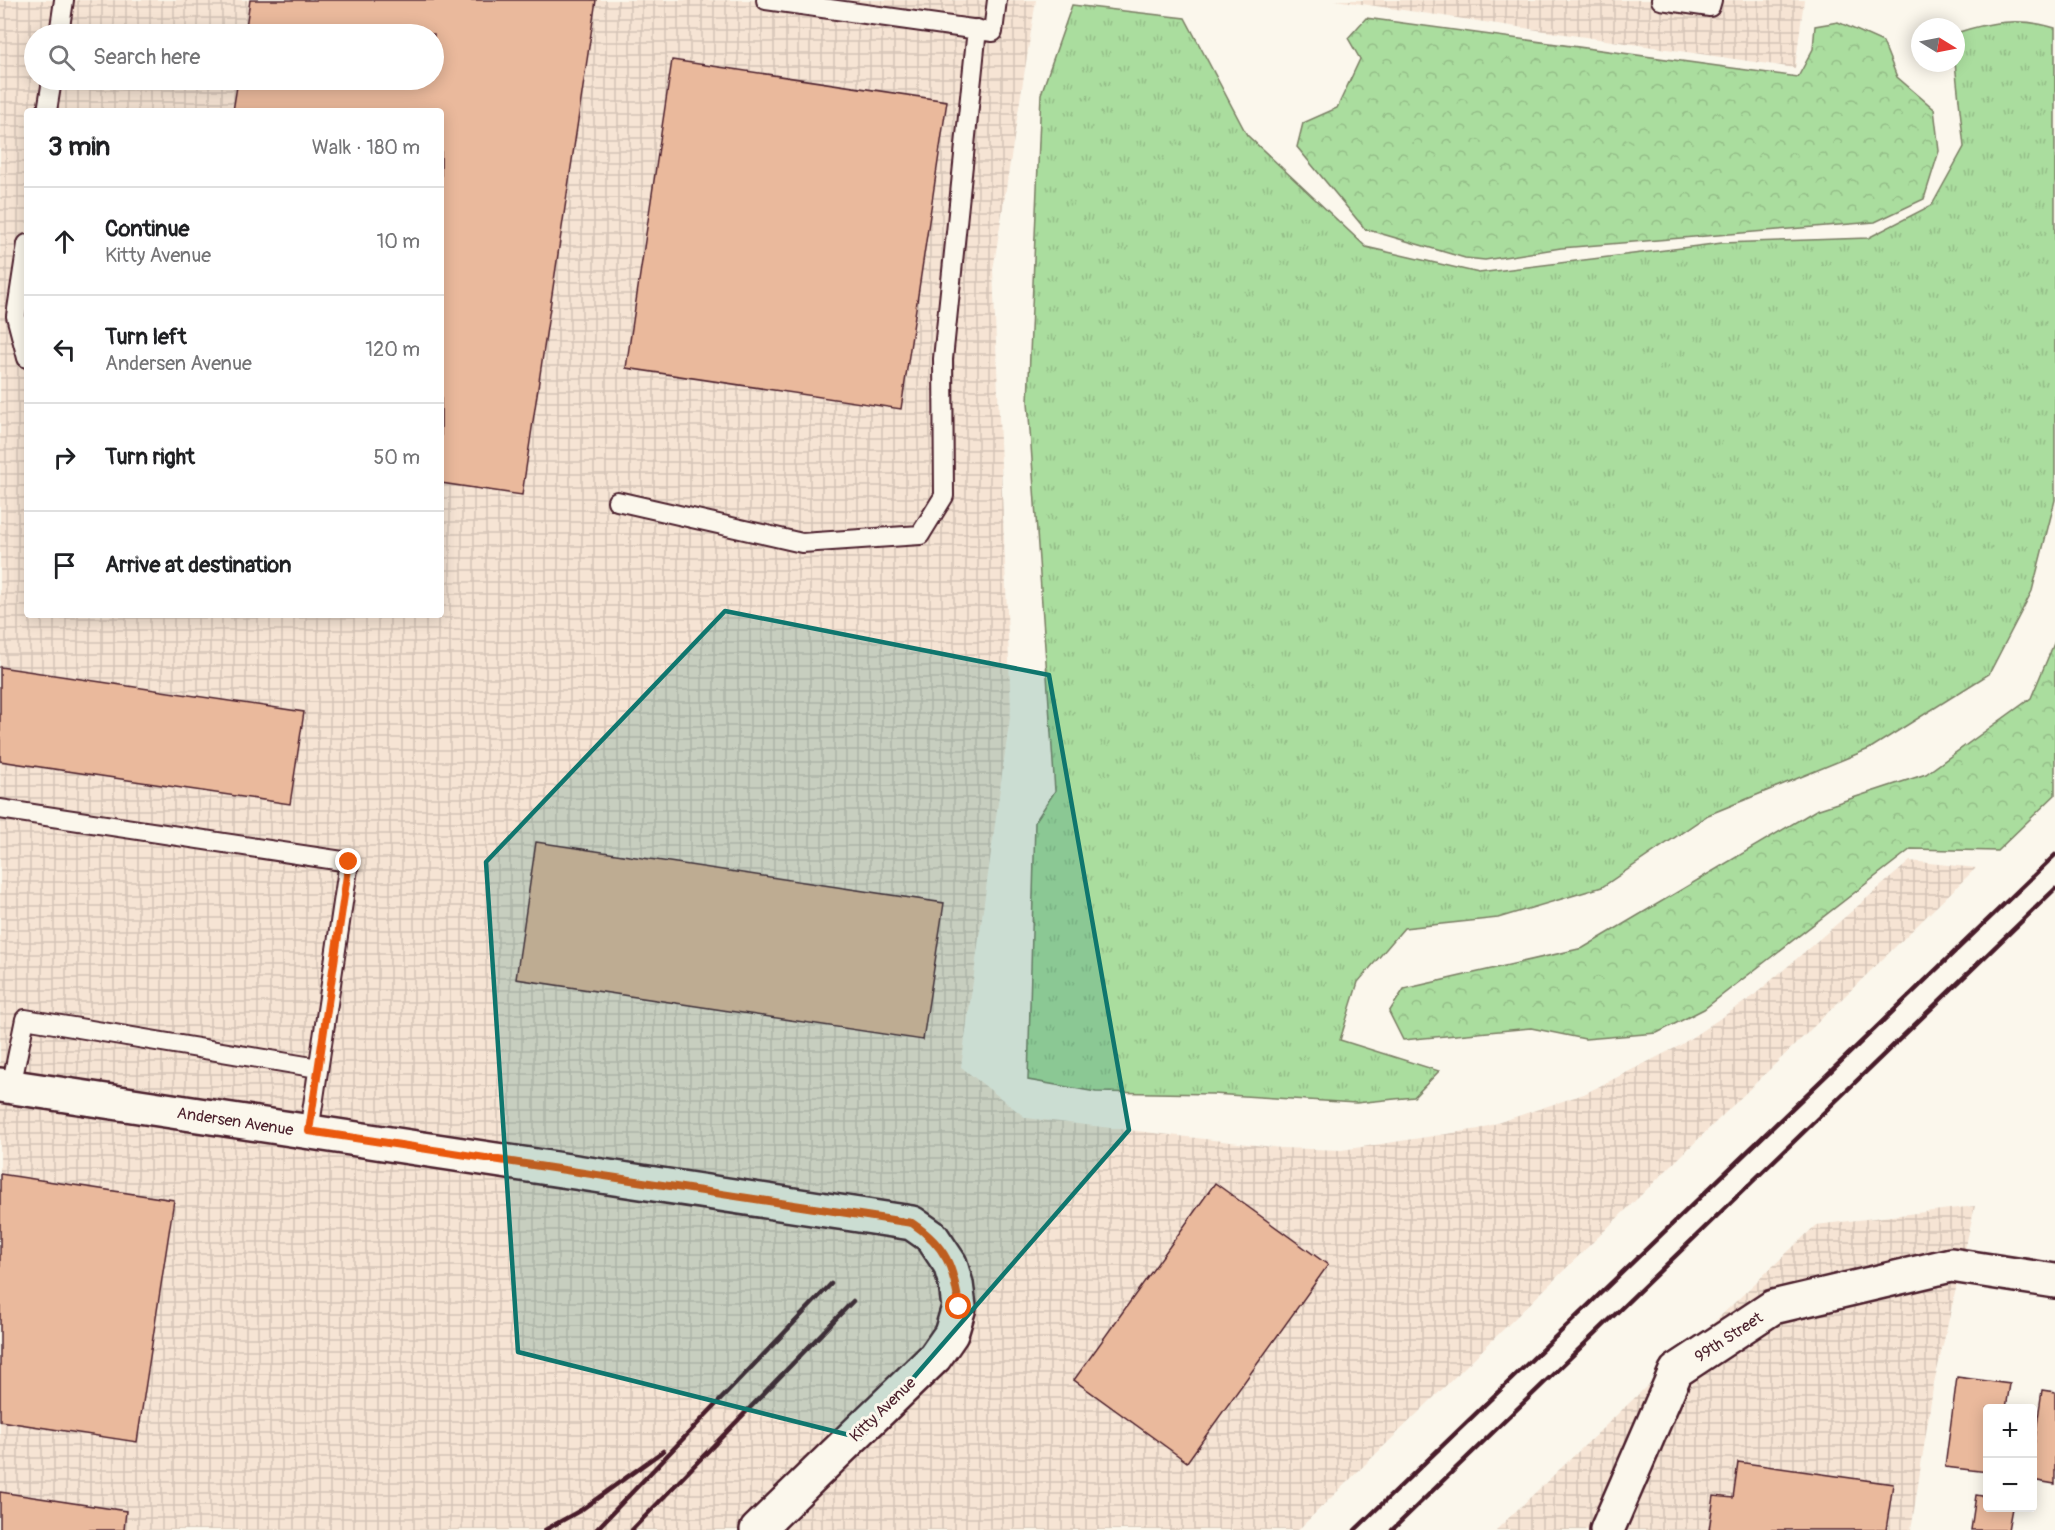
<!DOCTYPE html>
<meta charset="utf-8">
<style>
body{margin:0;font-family:Pangolin,sans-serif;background:#f6f6f6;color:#202124}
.controls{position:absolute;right:18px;bottom:18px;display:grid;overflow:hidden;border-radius:6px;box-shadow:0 3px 15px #0003}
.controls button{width:54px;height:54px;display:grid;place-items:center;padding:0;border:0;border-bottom:2px solid #e0e0e0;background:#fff;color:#202124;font:30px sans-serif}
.compass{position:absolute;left:1911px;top:18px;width:54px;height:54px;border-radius:50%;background:#fff;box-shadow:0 3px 15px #0003;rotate:100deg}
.stop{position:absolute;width:18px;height:18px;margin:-14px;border:4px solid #ea580c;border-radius:50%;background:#fff}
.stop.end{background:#ea580c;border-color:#fff;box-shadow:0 2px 6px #0008}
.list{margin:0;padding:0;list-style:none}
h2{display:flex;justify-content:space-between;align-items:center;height:78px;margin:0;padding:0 24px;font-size:26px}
h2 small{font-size:20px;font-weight:400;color:#757577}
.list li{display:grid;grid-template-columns:39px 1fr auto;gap:18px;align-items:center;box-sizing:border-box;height:108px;padding:0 24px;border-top:2px solid #e0e0e0}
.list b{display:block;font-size:22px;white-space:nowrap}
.list p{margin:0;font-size:20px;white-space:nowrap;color:#757577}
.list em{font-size:20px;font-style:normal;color:#757577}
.icon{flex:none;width:33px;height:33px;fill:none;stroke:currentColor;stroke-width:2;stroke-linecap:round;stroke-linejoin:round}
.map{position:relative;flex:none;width:2055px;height:1530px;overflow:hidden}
.search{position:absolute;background:#fff;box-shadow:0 3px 15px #0003;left:24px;top:24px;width:420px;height:66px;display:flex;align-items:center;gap:15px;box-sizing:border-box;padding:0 21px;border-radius:33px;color:#757577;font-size:22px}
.panel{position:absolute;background:#fff;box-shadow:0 3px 15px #0003;left:24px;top:108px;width:420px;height:510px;border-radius:6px}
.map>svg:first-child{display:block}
</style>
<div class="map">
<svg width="2055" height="1530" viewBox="0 0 2055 1530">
<defs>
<pattern id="industrial-grid" width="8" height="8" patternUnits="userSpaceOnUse" patternTransform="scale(1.5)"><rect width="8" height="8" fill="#f6e4d4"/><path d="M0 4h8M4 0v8" fill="none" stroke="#d4c3b6"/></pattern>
<pattern id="grass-tufts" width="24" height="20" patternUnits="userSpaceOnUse" patternTransform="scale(1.5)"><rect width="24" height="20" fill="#aadd9e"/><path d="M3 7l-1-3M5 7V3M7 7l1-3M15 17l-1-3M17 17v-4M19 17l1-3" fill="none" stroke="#94bd88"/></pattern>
<pattern id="forest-crowns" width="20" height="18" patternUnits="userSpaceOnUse" patternTransform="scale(1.5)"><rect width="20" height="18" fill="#aadd9e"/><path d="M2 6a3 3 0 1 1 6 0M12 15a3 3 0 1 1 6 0" fill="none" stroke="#94bd88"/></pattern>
</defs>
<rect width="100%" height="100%" fill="#fbf7ec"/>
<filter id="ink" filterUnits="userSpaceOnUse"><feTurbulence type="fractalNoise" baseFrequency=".0167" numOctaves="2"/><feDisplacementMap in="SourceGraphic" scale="12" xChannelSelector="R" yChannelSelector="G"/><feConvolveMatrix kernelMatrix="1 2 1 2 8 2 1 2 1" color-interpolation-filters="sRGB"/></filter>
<g filter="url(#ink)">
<path fill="url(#industrial-grid)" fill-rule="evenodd" d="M0,0H1036L993,270L1011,710L961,1067L1026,1118L1281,1148L1342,1150L1479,1129L1584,1094L1679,1046L1752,997L1910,861L1976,868L1298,1530H0ZM34,34H434V80H34ZM27,111H441V615H27Z
M1335,0H1804L1795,68Z
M1975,1206L1933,1388L1911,1530H1496L1816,1225Z"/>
<path fill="url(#grass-tufts)" stroke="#7a7e64" stroke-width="1.5" d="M1072,5L1185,18L1247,135L1366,247L1479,273L1722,243L1868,238L1932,205L1964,147L1955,63L1956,33C1989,22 2021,17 2055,28V500L2032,591L1989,674L1869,749L1708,815L1602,887L1498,918L1404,928L1358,982L1340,1040L1439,1071L1414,1097L1356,1103L1213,1094L1096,1092L1028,1080L1035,822L1055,791L1028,402L1041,94Z"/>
<path fill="url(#forest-crowns)" stroke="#7a7e64" stroke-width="1.5" d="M1366,18L1798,77L1813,49L1815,26L1838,22L1883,42L1897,77L1934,109L1939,151L1924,199L1875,222L1561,248L1485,260L1465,258L1365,229L1297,147L1303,123L1337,108L1360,59L1348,38Z
M2055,641V795L1997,851L1911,849L1704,1009L1657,1033L1585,1039L1531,1028L1403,1040L1389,1012L1404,989L1583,948L1816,810L1926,774L2031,698Z"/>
<path fill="#eab99c" stroke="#4a1f2b" stroke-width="1.5" d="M250,0H596L522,495L441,483V111H233L238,80H434V34H245Z
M672,60L947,101L901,409L626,368Z
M0,667L304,712L290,804L0,761Z
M536,842L944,903L923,1040L516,979Z
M0,1174L174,1200L137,1442L0,1421Z
M1215,1183L1328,1265L1187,1462L1074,1380Z
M1957,1377L2010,1384L2006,1408H1988V1472L1945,1467Z
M2042,1390L2055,1392V1484L2032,1480V1460Z
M1738,1462L1893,1484L1886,1530H1709L1714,1496L1733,1498Z
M0,1492L126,1511L124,1530H0Z
M1976,1495L1988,1497V1508H2012L2008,1530H1971Z"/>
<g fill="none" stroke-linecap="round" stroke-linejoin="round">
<g stroke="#4a1f2b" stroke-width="22">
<path id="service" d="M766,0L993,32L997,0
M1661,0L1710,7L1712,0
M59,34L64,0
M47,111L52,80
M27,244L16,316L27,358
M617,501L802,543L920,535L944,496L943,359L977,29
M0,809L349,862L309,1132
M11,1087L25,1019L318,1068"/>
</g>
<g stroke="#4a1f2b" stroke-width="38">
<g id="minor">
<path id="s1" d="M0,1085L912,1223L932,1237L950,1264L956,1284L959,1307L951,1334L935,1357L757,1530"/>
<path id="s2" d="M1607,1530L1676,1371L1773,1307L1951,1265L2055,1281"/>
</g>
</g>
<use href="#service" stroke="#fbf7ec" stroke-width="18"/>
<use href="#minor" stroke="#fbf7ec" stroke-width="33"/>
<path stroke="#4a1f2b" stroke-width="4.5" d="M545,1530L581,1510L663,1451
M596,1530L831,1284
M632,1530L853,1301
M1355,1530L2055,855
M1392,1530L2055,889"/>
</g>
</g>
<g fill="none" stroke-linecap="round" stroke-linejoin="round" filter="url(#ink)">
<path stroke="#ea580c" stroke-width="8" d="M349,862L309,1131L912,1223C946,1246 954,1267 959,1307"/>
</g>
<path fill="#0f766e" fill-opacity="0.2" stroke="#0f766e" stroke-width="4.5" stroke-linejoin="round" d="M725,611L1049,675L1129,1130L861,1438L518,1352L486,862Z"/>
<g text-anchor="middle" stroke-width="6" stroke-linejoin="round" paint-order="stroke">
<g font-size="16" fill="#4a1f2b" stroke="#fbf7ec">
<text dy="6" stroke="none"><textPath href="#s1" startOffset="238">Andersen Avenue</textPath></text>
<text dy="6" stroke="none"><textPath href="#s2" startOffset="236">99th Street</textPath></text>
<text transform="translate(882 1409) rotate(-44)" y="6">Kitty Avenue</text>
</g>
</g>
</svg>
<div class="controls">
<button>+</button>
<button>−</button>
</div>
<svg class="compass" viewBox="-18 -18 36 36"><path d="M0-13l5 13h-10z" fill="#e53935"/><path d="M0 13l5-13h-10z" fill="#757577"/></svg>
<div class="stop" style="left:959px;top:1307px"></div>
<div class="stop end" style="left:349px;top:862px"></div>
<div class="search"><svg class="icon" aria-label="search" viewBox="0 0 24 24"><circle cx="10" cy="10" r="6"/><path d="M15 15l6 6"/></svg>Search here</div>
<section class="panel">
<h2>3 min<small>Walk · 180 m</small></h2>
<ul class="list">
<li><svg class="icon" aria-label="ahead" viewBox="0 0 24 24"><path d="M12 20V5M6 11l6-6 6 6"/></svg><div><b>Continue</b><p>Kitty Avenue</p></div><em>10 m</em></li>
<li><svg class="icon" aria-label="left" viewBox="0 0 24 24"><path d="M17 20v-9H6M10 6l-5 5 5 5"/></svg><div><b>Turn left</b><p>Andersen Avenue</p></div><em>120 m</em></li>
<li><svg class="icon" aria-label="right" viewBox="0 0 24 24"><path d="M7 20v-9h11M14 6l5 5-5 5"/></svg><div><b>Turn right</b></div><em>50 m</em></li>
<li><svg class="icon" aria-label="arrive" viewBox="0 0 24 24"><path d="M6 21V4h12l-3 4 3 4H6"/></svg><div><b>Arrive at destination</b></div></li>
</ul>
</section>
</div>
